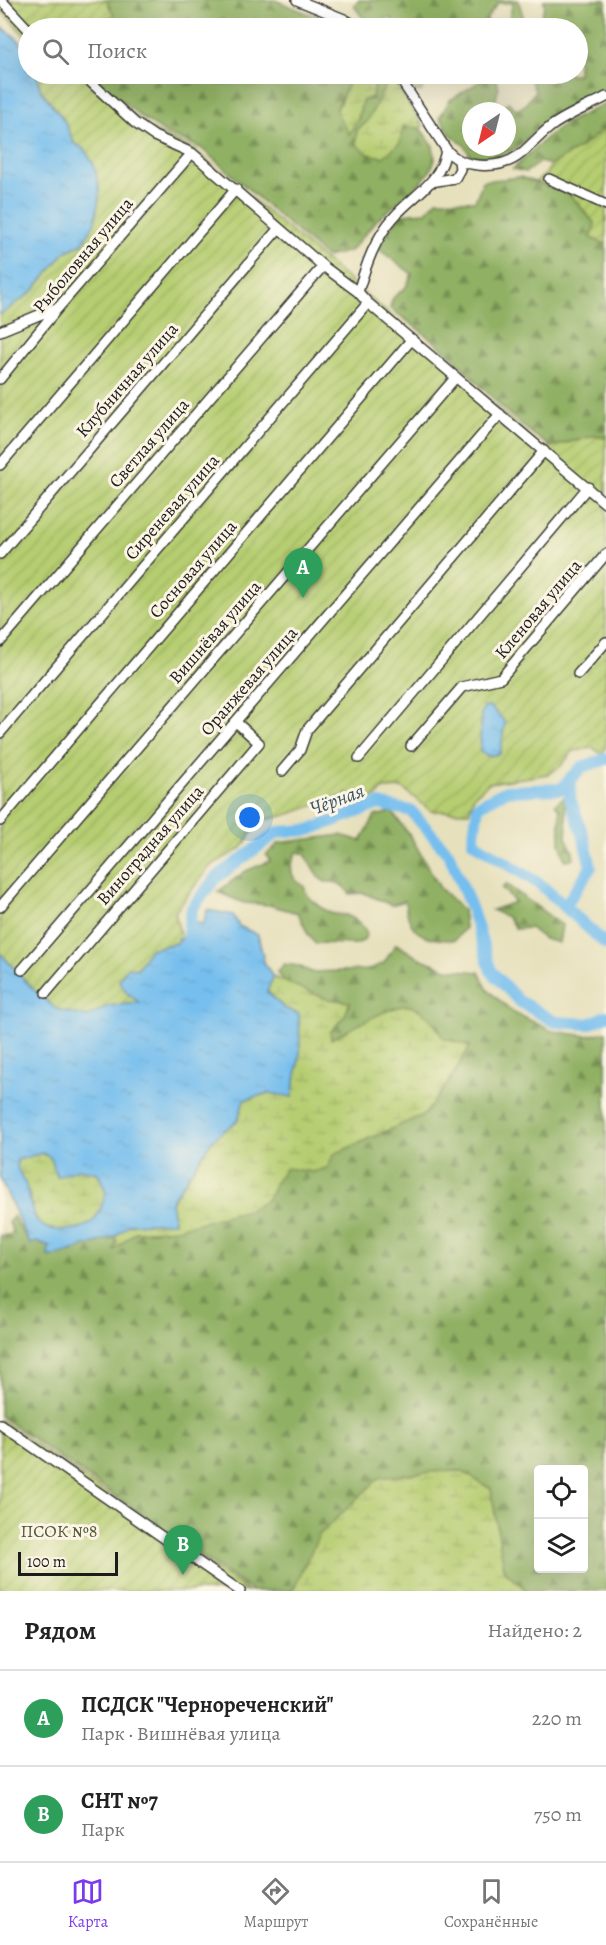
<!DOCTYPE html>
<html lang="ru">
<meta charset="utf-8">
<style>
body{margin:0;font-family:Alegreya,serif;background:#f6f6f6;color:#222}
.controls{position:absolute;right:18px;bottom:18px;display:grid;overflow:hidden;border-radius:6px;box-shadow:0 6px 24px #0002}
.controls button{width:54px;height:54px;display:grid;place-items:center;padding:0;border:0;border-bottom:2px solid #e0e0e0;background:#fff;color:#222;font:30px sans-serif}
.compass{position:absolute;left:462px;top:102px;width:54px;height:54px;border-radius:50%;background:#fff;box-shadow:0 6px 24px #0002;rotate:215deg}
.scale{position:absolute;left:18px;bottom:15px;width:100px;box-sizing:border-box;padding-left:6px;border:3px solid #1c1c1c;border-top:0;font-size:16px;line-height:21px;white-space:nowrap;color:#1c1c1c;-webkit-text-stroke:4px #fcf5e5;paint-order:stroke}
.you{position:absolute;left:250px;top:818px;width:21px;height:21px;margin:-15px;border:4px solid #fff;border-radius:50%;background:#1a73e8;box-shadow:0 0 0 9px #1a73e833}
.badge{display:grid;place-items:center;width:39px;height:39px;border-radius:50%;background:#7c3aed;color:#fff;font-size:20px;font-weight:700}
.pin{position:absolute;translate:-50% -50px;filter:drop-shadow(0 2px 3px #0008)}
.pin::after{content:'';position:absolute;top:32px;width:21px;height:18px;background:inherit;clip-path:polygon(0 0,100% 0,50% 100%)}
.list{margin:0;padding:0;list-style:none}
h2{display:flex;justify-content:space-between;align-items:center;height:78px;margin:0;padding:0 24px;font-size:26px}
h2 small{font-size:20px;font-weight:400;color:#767676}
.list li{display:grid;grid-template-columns:39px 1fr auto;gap:18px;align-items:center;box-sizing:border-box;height:96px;padding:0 24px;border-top:2px solid #e0e0e0}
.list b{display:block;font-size:22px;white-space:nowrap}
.list p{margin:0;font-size:20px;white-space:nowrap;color:#767676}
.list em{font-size:20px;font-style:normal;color:#767676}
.icon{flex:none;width:33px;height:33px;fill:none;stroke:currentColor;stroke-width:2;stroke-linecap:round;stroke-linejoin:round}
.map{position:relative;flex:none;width:606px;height:1591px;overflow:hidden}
.search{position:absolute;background:#fff;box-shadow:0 6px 24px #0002;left:18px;right:18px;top:18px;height:66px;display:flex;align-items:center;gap:15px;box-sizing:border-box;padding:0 21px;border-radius:33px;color:#767676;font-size:22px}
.sheet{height:270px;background:#fff}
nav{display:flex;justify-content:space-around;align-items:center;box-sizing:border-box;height:84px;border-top:2px solid #e0e0e0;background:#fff;font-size:16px;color:#767676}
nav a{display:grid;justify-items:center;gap:3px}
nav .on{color:#7c3aed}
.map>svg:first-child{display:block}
</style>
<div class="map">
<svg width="606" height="1591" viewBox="0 0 606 1591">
<defs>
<pattern id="forest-firs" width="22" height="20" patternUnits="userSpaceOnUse" patternTransform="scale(1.5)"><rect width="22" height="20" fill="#90b063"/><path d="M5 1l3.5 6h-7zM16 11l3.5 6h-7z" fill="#758e51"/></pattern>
<pattern id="wetland-marsh" width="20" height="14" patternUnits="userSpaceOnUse" patternTransform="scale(1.5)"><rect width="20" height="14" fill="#b6cd71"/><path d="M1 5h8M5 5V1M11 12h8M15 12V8" fill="none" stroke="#9caf61"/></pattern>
<pattern id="garden-furrows" width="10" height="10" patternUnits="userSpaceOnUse" patternTransform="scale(1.5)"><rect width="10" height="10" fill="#b6cd71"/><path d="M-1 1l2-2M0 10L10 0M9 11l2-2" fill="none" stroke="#9caf61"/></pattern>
<pattern id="water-ripples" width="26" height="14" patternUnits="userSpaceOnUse" patternTransform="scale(1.5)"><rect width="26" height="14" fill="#75beee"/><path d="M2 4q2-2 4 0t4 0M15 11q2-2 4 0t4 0" fill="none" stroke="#65a3cc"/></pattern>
</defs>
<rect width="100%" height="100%" fill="#fcf5e5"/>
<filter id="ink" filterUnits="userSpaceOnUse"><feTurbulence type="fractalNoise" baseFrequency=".0167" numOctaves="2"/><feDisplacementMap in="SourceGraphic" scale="12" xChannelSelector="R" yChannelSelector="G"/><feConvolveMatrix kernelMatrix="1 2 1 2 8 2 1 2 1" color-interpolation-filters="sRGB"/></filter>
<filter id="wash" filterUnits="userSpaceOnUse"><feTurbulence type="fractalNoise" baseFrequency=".008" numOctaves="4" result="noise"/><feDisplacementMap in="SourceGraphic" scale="24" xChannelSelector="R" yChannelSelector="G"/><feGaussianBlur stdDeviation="1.35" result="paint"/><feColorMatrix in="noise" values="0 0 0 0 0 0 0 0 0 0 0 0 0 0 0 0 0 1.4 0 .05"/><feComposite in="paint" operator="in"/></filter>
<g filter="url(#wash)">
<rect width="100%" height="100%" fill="#e6e0bc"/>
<path fill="url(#forest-firs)" stroke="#566640" stroke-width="1.5" fill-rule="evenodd" d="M102,0H275L343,28H89Z
M359,0H518L524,19L523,28H518L509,18L513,3H498L487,18L489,28H427V27L419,26L418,28H393L392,18L366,22L354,6Z
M543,0H606V88L538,127L517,148L493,158L471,156L464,145L450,134L440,117L450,100L476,84L489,74H492L499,86L493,111H471V147H507V111H500L508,102L517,110L526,104L535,91L531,81L535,74H578V28H537L545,5Z
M91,74H352L336,111L343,122L358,119L362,101L372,97L376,78L382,75L388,81L367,122L357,130L403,126L420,128L433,146L435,160L429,173L414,189L378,219L350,251L326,257L201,148L167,134L141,117Z
M405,74H428L421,92L415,91Z
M606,103V127L583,146L551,165L540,162L526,172L513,169L546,138L564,124Z
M520,177L570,194L595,224L591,238L606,244V438L594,436L551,447C513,423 484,388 452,357C433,339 411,324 390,308L393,298L406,287L412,274L380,250V243L401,214L426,212L437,200L475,201L483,181Z
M565,797C565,812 568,825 566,837L573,852L574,859L565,860L560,843V810L555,804Z
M392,812L411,837L440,888L463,910L465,928L455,940C424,941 408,934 405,901L391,905L364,893L350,894C342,884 338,881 325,882L318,877L305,854L297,852C289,866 288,878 304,886C306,898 320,908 331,913C336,915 341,914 346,915C355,918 364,925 367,934L363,941L356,944L315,943L308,934L298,913L269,905L244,903L217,892L246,871L270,861L266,855L279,843L341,835L361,841L375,816Z
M506,884L562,925L559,943L544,939L530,928L516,929L507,917L492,910L515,902L502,888Z
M396,944L417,957L447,969L479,972L488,990L513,1012L552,1031L587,1036L606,1032V1591H527L504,1570L491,1489L461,1471L427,1472L291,1591H252L0,1416V1235L1,1236L13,1234L9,1222L13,1216L30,1244L36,1242L49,1247L48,1256H55L114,1237L117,1241L115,1249L135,1232L177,1229L268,1199L275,1183L286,1167L313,1172L334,1154L425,1114L450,1080L470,1046L442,1038L436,1026L394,1008L330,1040V1032L345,1016L350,1002L327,999L287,984L277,972L284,964L299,966L311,972L368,970L384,963ZM538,1470H584V1568H538Z"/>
<path fill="url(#wetland-marsh)" stroke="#697446" stroke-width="1.5" d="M352,74H389L423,126L420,128L403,126L400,143L383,157L368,154L356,144L357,130L367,122L388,81L382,75L376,78L372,97L362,101L358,119L349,134L336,112Z
M273,977L327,999L350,1002L345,1016L330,1032L331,1039C346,1032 394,1003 409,1006C424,1009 436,1025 443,1038L470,1046L450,1080L425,1114L334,1154L327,1168L313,1172L286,1168L275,1183L268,1199L251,1209L177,1229L135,1232L114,1250L117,1241L114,1237L130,1224L174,1221L171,1202L213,1139L238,1120L244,1100L269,1093L284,1008L267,991Z
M42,1153L78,1169L98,1173L106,1192C103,1202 99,1219 89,1225C78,1231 50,1233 40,1224C32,1215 33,1205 29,1194C24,1182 15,1173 17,1160Z
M461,1471L491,1489L504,1570L527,1591H291L295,1586L319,1535L379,1478L427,1472Z"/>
<path fill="url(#garden-furrows)" stroke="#697446" stroke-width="1.5" d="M0,0H106L114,15L89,28H28V39L0,9Z
M37,74H85L148,128L194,150L383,309L544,449L594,436L606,438V748L602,754L593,748L573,751L560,767L548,774L489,783L474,796L469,812L431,811L402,788L383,789L376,797L352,805L348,794L283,816L259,821L242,848L210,866L175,912L180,935L177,943L150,949L140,1003L108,1006L87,1018L56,1009L34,990L0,953V315L33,291L65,252L83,243L85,150L74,143L64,120L40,89Z
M606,127V244L591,238L595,224L570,194L535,182L546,174L551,165L583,146Z
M0,1420L248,1591H0Z"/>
<path fill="url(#water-ripples)" stroke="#486d85" stroke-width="1.5" fill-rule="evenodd" d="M0,26C11,33 21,41 28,51V74H37L40,89L64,120L74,143L85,150L94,165L100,192L95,222L83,243L65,252L33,291L0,315Z
M484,707H491L505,722L500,754L488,756L480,752L481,714Z
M207,910L233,915L239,926L258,935L264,962L273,977L267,992L284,1008L299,1014L300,1054L292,1097L269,1093L244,1100L238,1120L213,1139L171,1201L174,1222L130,1224L114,1237L55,1256H48L49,1246L36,1242L30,1244L0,1178V953L34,990L56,1009L87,1017L108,1006L139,1003L126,992L119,980L127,967L137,969L150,949L177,943L197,922L203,925ZM42,1153L51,1158L57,1177L78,1169L98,1173L106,1192C103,1202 99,1219 89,1224C78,1231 50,1233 40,1224C30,1213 30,1198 26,1185C22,1176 16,1170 17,1160Z"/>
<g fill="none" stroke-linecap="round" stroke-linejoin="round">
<path stroke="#75beee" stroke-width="12" d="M606,759L582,767L561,789L506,791L478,806L473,842L541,885L606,944
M565,906L591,867L583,835L570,798L571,777
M189,946L188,932L192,908L216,878L278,832L309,830L379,804L411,811L449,854L472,910L491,971L519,1001L555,1022L589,1024L606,1016"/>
</g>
</g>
<g filter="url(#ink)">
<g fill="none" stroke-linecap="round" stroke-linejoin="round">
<g stroke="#3a3934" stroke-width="12">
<path id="minor" d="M1,0L28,29
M297,0L344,19L359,28
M82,74L135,123L154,136L192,153L323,266L358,292L368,303L606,504
M446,149C461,169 498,170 518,156C530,147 540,134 553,125C569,114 589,106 606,97
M549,179L606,205
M431,182L455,178L460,169L459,161
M358,292C366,265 375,238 394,217C414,194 442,182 446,149L397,74
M0,331L56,308
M0,379L58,308L192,153
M0,465L236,189
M0,554L279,228
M0,642L323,266
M578,674L606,642
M0,733L368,303
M411,746L462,687L501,678L606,554
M359,758L588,487
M282,771L300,750L307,730L544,451
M0,821L412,339
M0,907L456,377
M22,970L500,414
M46,993L259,743L236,722
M0,1424L240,1591"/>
</g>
<use href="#minor" stroke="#fff" stroke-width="9"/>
</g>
</g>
<g text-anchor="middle" stroke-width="6" stroke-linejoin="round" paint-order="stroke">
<g font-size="18" fill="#1c1c1c" stroke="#fcf5e5">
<text transform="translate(83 255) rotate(-50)" y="6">Рыболовная улица</text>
<text transform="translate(127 380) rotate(-49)" y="6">Клубничная улица</text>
<text transform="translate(149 443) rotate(-49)" y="6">Светлая улица</text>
<text transform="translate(172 507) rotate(-49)" y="6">Сиреневая улица</text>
<text transform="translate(193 569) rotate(-49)" y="6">Сосновая улица</text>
<text transform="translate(538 609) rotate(-50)" y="6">Кленовая улица</text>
<text transform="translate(215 632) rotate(-49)" y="6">Вишнёвая улица</text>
<text transform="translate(249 681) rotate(-49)" y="6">Оранжевая улица</text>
<text transform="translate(150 845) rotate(-49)" y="6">Виноградная улица</text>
</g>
<g font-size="18" fill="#525a3a" stroke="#fcf5e5">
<text x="59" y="1537">ПСОК №8</text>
</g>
<g font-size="20" font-style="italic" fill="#3b5566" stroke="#fcf5e5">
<text transform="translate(337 799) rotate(-20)" y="7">Чёрная</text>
</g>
</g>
</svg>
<div class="controls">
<button><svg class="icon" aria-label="locate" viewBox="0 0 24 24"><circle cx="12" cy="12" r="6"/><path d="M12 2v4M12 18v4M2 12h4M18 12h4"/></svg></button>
<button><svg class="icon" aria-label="layers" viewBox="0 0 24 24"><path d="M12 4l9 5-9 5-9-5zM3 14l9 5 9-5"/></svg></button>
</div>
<svg class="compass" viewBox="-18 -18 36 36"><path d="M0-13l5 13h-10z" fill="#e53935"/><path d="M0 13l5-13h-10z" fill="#767676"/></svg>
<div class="scale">100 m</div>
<div class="you"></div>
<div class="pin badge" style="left:303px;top:598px;background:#2e9e5b">A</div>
<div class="pin badge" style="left:183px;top:1575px;background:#2e9e5b">B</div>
<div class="search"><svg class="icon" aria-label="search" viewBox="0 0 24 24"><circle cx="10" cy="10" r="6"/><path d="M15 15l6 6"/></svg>Поиск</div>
</div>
<section class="sheet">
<h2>Рядом<small>Найдено: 2</small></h2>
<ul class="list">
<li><span class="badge" style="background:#2e9e5b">A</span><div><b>ПСДСК &quot;Чернореченский&quot;</b><p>Парк · Вишнёвая улица</p></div><em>220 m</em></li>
<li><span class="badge" style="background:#2e9e5b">B</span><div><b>СНТ №7</b><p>Парк</p></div><em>750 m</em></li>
</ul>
</section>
<nav>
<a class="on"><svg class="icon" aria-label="map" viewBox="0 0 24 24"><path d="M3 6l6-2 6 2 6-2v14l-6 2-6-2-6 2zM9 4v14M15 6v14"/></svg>Карта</a>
<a><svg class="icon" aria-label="directions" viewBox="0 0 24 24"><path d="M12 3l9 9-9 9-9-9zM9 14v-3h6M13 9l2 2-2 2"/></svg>Маршрут</a>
<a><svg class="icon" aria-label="saved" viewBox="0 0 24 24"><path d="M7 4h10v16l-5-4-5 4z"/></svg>Сохранённые</a>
</nav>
